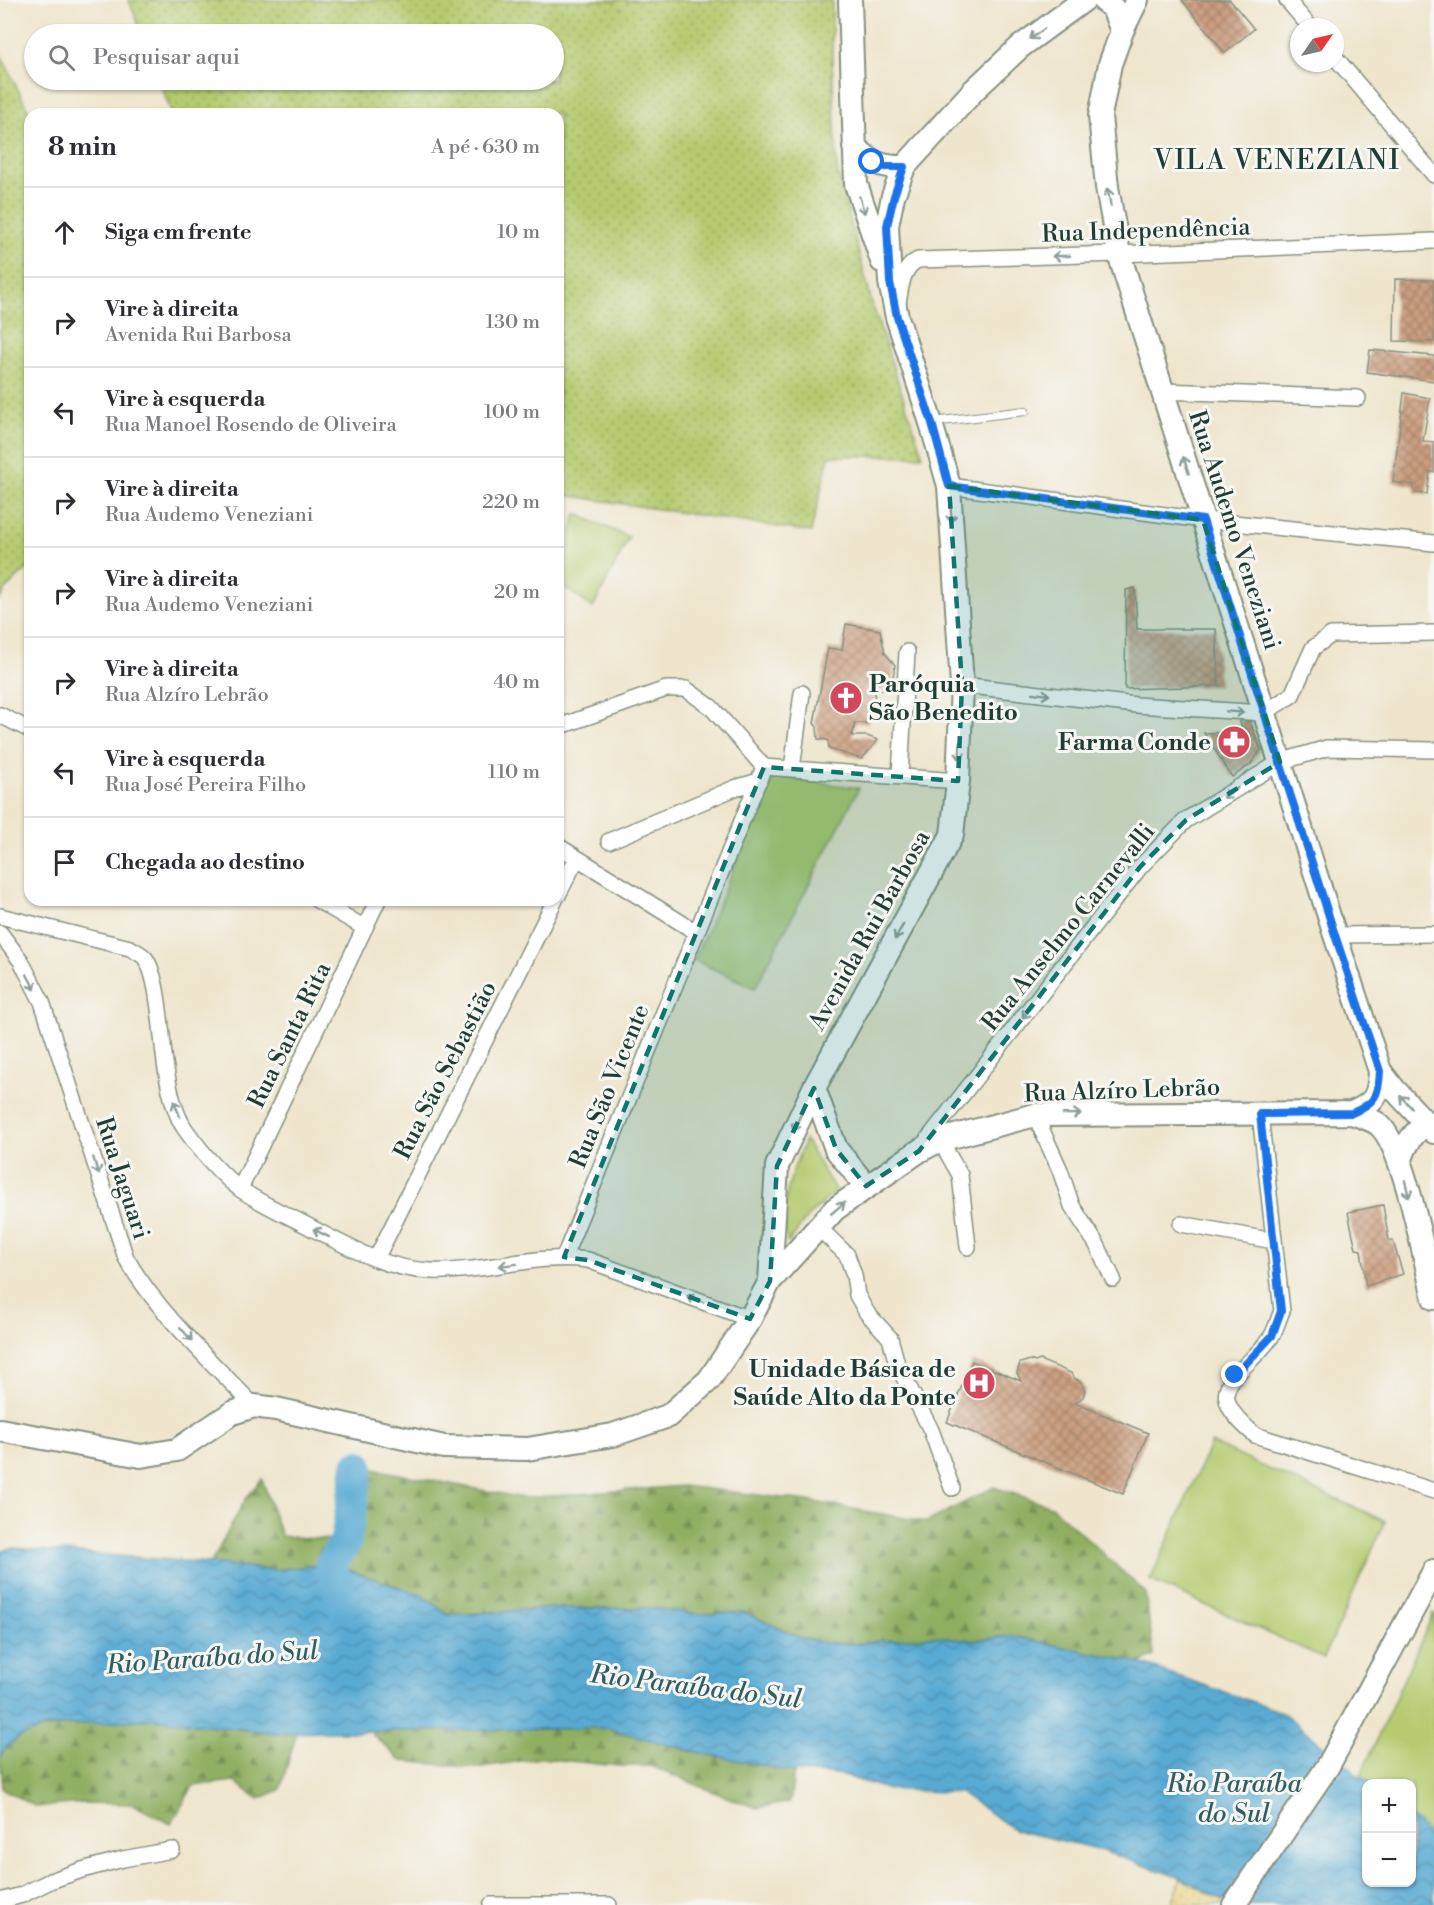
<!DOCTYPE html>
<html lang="pt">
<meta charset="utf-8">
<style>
body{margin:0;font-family:"Libre Bodoni",serif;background:#f2f2f3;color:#2b2b33}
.controls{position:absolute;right:18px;bottom:18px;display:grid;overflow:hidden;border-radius:12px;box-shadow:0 2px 4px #0004}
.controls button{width:54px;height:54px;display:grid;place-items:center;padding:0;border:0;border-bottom:2px solid #e1e1e2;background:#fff;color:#2b2b33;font:30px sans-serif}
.compass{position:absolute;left:1290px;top:18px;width:54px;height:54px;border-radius:50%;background:#fff;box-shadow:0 2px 4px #0004;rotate:56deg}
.stop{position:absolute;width:18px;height:18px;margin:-14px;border:4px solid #1a73e8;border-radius:50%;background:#fff}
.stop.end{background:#1a73e8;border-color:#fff;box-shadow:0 2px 6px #0008}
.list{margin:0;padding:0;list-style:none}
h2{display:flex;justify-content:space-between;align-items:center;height:78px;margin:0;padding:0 24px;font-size:26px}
h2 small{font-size:20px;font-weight:400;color:#7c7c81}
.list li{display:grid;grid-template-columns:39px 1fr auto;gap:18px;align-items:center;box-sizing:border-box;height:90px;padding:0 24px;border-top:2px solid #e1e1e2}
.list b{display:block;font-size:22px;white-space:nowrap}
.list p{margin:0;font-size:20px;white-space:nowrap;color:#7c7c81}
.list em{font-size:20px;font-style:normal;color:#7c7c81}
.icon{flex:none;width:33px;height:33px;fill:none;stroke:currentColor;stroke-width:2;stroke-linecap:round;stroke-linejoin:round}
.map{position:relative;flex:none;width:1434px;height:1905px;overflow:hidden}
.search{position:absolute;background:#fff;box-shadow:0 2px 4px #0004;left:24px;top:24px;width:540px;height:66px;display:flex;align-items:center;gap:15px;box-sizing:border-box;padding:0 21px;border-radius:33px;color:#7c7c81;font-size:22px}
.panel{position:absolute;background:#fff;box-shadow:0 2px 4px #0004;left:24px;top:108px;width:540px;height:798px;border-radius:18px}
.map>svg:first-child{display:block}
</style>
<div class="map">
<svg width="1434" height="1905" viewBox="0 0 1434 1905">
<defs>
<pattern id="grass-dots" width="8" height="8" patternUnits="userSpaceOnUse" patternTransform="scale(1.5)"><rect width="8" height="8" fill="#b5cb6f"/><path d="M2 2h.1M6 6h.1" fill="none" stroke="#93a65c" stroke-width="1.8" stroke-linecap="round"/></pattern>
<pattern id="forest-firs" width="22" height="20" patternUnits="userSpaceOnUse" patternTransform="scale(1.5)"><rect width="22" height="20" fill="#90af62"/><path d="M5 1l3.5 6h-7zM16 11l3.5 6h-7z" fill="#759052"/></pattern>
<pattern id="sand-dots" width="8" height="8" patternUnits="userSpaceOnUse" patternTransform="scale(1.5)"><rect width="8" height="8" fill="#eeda9e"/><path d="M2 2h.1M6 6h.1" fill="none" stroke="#ccbc89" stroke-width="1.8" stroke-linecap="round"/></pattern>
<pattern id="water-waves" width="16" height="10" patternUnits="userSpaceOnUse" patternTransform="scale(1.5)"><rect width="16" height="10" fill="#58aad3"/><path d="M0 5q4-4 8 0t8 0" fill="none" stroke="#488cac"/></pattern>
<pattern id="building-cross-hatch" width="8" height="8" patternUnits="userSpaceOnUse" patternTransform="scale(1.5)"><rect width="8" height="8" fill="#cb9e7f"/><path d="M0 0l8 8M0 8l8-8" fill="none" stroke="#a48269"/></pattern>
</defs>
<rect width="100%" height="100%" fill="#f6f6f2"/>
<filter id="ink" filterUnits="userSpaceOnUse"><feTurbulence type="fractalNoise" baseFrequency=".0167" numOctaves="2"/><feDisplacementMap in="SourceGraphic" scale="12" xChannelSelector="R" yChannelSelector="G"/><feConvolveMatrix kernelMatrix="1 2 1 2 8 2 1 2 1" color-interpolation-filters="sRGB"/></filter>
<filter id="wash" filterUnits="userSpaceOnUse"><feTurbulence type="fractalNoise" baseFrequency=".008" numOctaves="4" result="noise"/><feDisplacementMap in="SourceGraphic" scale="24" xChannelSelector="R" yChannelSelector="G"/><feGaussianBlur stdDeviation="1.35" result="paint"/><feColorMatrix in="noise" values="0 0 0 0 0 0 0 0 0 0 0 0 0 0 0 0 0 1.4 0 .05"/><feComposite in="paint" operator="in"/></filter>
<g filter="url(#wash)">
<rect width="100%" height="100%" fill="#eee5cc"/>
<path fill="url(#grass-dots)" stroke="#6a8452" stroke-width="1.5" d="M129,0H832V57L837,170L873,307L923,456H829L811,532L558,494V114H172L159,80H554V34H142Z
M0,53L30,114V566L7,588L0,599Z"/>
<path fill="url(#forest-firs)" stroke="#58764b" stroke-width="1.5" d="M358,1466L523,1498L683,1486L808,1501L927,1522L994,1487L1051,1506L1145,1592L1154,1656L1140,1663L1012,1636L974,1640L932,1636L851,1644L825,1643L801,1638L744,1612L698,1614L651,1608H558L449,1615L422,1595L332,1564L271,1570L211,1563L245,1500L262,1479L281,1536L346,1541Z
M154,1719L275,1733L297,1732L280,1790L259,1799L233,1781L193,1786L171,1824L132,1804L84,1803L36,1807L3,1789L0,1756C5,1750 9,1744 16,1739C44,1721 119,1722 154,1719Z
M606,1728L691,1751L794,1772L790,1802L758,1808L726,1797L651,1766H618L540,1758L476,1768L401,1761L369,1731Z"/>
<path fill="url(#sand-dots)" stroke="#868c69" stroke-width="1.5" d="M1181,1878L1231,1905H1172Z"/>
<path fill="#b5cb6f" stroke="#6a8452" stroke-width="1.5" d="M576,514L629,537L593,608L560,584Z
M774,776L859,788L755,988L694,960Z
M805,1140L836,1191L807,1217L788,1243C777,1209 792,1171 805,1140Z
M1211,1443L1385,1521L1324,1658L1150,1580Z
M1434,1612V1841L1417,1822L1412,1818V1784L1372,1783L1360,1777Z"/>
<path fill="url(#water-waves)" stroke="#3c7484" stroke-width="1.5" d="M13,1548L211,1563L271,1570L331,1564L422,1595L449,1615L558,1608H651L698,1614L744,1612L801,1638L825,1643L851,1644L932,1636L974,1640L1012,1636L1140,1663L1282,1712L1360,1776L1372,1783L1366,1784V1882H1412V1818L1417,1822L1434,1841V1905H1231L1181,1878L1094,1848L1015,1830L961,1793L887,1789L838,1774L794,1772L691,1751L606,1728L275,1733L154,1719L46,1727L18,1738L8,1746L0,1756V1551Z"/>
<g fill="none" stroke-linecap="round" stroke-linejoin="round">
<path stroke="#58aad3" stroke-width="32" d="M342,1605L331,1564L346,1541L358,1466"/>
</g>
<g id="blocks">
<path fill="url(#building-cross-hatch)" d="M1182,0H1230L1254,29L1225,53Z
M1395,279L1434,280V342L1394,341Z
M1370,350L1434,356V381L1367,372Z
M1404,393L1430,398L1423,441L1434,442V472H1430L1427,494L1416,493L1413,485L1393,482Z
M1135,588L1137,629H1216L1219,686L1125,689L1126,590Z
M846,624L880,630L885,653L895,665L891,690H876L868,723H855L852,736H867L878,740L862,759L829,749L828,740L818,739L817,727L814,723L828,648L842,650Z
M1239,719L1250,722L1261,750L1250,765L1232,777L1204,733L1243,732Z
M1383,1205L1389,1241H1393L1403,1274L1366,1286L1361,1250L1356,1249L1348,1212Z
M1030,1360L1035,1362L1040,1360L1071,1373L1074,1378L1081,1382L1085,1390L1083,1397L1075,1403L1148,1433L1123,1494L947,1422L972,1361L1021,1381L1017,1373L1020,1363Z"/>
</g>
</g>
<g filter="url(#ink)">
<use href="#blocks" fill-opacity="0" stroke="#869180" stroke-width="1.5"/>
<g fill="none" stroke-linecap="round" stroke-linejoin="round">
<g stroke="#869180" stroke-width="10">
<path id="lane" d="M933,422L1025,411"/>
</g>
<g stroke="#869180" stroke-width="18">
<path id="street" d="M1287,0L1310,27
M1335,57L1434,175
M898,303C901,287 902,267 918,260L1119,254L1434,241
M1162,391L1358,398
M949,486L1203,520L1434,543
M962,685L1136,705L1264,713L1292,695L1313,648L1331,635L1434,633
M0,715L30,730
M558,727L666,689H686L711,707L764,767
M792,769L802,693
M900,776L907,652
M609,841L735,788L759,781
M558,846L696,932
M558,895L577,858
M317,900L365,928
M0,916L130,948C135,951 142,954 145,958C160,978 161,1042 166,1069C169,1088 174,1113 185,1129C200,1150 220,1174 240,1189C260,1203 283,1213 304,1224C343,1244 385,1270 431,1271C483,1273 536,1253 588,1260L750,1319
M0,933L21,961L42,1002L126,1258C157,1312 211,1361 254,1406
M1335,935L1434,934
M1260,1114L1282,1311C1278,1319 1276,1330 1271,1337C1242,1378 1196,1386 1255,1435L1434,1491
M1035,1115L1060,1170L1072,1206L1097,1245L1113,1279
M940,1140L960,1175L968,1247
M924,1144L1140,867L1186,820L1280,762L1327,748L1434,750
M240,1189L378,900
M1181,1224L1274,1241
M818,1227L847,1255L854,1275L857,1295L867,1313L890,1338L897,1364L931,1430L952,1488
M564,1257L764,767L958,781
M376,1259L555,900
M0,1901L22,1895L50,1881L82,1870L123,1859L172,1850
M491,1905H609"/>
</g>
<g stroke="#869180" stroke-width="26">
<path id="secondary" d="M850,0L856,184L882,261
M1103,0L1113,8L1122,31
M1137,0L1122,31L1110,64L1100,116L1107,187L1119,254L1335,935L1380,1071L1394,1089L1434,1132
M854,147C873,163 879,167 904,167
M814,1088L836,1149L866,1186
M1352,1113C1360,1116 1371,1119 1378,1124C1404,1144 1425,1262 1434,1298
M1400,1163C1405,1144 1412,1135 1426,1123H1434
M770,1281L835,1209L919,1151L940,1140L1035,1115L1352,1113C1375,1103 1379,1096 1380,1071
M0,1430L141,1456L177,1450L232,1413L254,1406L276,1409L444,1447L527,1449L613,1435L668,1416L709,1380L750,1319L770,1281L777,1166L814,1088L952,835L958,781L962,685L949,486L931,423L897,317L890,282L887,226L893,196L904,167L974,90L1020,47L1084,0
M1234,1905L1328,1766L1434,1571"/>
</g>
<use href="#lane" stroke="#fff" stroke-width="8"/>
<use href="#street" stroke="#fff" stroke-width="15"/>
<use href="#secondary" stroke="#fff" stroke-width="22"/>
</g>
<defs><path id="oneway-shaft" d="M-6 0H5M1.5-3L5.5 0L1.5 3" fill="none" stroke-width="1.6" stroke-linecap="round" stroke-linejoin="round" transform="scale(1.5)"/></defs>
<g stroke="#8f9e9a">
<use href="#oneway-shaft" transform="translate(1037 34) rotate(144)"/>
<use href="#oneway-shaft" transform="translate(1109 197) rotate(-100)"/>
<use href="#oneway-shaft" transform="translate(862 205) rotate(73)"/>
<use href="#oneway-shaft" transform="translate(1061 256) rotate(178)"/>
<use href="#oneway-shaft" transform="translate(1186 465) rotate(-108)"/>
<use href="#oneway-shaft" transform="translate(951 514) rotate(86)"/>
<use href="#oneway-shaft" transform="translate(1041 694) rotate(7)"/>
<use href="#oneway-shaft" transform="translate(1235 712) rotate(4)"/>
<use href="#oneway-shaft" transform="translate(960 751) rotate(92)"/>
<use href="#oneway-shaft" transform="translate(1230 793) rotate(148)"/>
<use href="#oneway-shaft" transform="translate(899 932) rotate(119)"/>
<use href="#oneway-shaft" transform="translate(31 982) rotate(62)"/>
<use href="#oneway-shaft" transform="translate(1028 1011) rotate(128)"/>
<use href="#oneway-shaft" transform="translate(1406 1102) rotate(-134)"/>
<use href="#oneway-shaft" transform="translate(177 1109) rotate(-111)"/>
<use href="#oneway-shaft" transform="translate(1072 1114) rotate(-1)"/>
<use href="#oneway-shaft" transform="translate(797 1123) rotate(115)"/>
<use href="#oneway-shaft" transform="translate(96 1166) rotate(72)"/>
<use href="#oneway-shaft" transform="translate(1407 1189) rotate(76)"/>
<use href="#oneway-shaft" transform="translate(838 1208) rotate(-40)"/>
<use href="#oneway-shaft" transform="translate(321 1233) rotate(-153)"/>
<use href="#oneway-shaft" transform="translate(508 1265) rotate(173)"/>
<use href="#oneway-shaft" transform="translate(695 1299) rotate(-160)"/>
<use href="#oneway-shaft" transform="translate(186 1334) rotate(48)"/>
</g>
</g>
<g fill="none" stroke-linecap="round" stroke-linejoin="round" filter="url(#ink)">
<path stroke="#1a73e8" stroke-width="8" d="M872,162L885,167H904L894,196L887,226L890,282L897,317L932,423L949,486L1203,520L1335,935L1380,1071C1379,1096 1375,1103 1352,1113L1260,1114L1281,1311L1272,1336L1235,1375"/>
</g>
<path fill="#0f766e" fill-opacity="0.2" stroke="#0f766e" stroke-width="4.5" stroke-dasharray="12 8" stroke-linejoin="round" d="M949,486L1203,520L1280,762L1186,820L1140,867L919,1151L866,1186L836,1149L814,1088L777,1166L770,1281L750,1319L588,1260L564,1257L764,767L958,781L962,685Z"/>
<defs>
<g id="church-disc" transform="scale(1.725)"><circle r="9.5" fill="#d1495b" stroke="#f6f6f2"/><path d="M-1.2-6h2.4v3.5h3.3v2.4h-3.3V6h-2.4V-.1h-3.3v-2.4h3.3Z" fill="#fff"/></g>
<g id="pharmacy-disc" transform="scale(1.725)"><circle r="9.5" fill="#d1495b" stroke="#f6f6f2"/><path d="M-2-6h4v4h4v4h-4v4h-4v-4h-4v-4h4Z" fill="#fff"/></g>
<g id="hospital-disc" transform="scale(1.725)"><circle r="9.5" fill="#d1495b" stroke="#f6f6f2"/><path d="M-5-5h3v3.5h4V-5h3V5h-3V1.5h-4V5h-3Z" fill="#fff"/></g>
</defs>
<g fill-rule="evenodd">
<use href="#church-disc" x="846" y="698"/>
<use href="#pharmacy-disc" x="1234" y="742"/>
<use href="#hospital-disc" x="979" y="1383"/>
</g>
<g text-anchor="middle" stroke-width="6" stroke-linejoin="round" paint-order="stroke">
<g font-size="24" fill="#1f3d34" stroke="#f6f6f2">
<text transform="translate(1146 230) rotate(-2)" y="8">Rua Independência</text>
<text transform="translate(1235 530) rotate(72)" y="8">Rua Audemo Veneziani</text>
<text transform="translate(1068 927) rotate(-51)" y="8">Rua Anselmo Carnevalli</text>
<text transform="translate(869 930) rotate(-61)" y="8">Avenida Rui Barbosa</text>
<text transform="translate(289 1035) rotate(-64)" y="8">Rua Santa Rita</text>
<text transform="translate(445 1070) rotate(-63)" y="8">Rua São Sebastião</text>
<text transform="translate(609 1086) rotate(-68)" y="8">Rua São Vicente</text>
<text transform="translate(1122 1090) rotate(-2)" y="8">Rua Alzíro Lebrão</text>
<text transform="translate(123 1178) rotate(72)" y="8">Rua Jaguari</text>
</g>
<g font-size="24" font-weight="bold" fill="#1f3d34" stroke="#f6f6f2" text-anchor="end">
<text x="869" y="692" text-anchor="start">Paróquia<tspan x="869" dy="28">São Benedito</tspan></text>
<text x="1211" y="750">Farma Conde</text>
<text x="956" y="1377">Unidade Básica de<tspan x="956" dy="28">Saúde Alto da Ponte</tspan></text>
</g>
<g font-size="26" font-style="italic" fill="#305e64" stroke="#f6f6f2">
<text transform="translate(212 1657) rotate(-4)" y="9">Rio Paraíba do Sul</text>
<text transform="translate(696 1686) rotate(7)" y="9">Rio Paraíba do Sul</text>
<text x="1234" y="1792">Rio Paraíba<tspan x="1234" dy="30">do Sul</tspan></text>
</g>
<g font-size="27" letter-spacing="1.5" fill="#1f3d34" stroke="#f6f6f2">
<text x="1277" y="169">VILA VENEZIANI</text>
</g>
</g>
</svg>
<div class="controls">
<button>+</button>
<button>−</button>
</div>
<svg class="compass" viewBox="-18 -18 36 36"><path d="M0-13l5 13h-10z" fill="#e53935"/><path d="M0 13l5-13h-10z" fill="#7c7c81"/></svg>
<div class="stop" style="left:872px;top:162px"></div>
<div class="stop end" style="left:1235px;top:1375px"></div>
<div class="search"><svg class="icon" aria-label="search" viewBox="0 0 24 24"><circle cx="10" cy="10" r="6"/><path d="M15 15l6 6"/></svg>Pesquisar aqui</div>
<section class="panel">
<h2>8 min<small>A pé · 630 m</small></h2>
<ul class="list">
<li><svg class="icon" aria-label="ahead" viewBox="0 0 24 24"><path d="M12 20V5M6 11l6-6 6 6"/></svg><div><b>Siga em frente</b></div><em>10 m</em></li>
<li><svg class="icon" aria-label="right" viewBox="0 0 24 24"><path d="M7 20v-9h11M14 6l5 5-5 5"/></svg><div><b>Vire à direita</b><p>Avenida Rui Barbosa</p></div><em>130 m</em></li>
<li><svg class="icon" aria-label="left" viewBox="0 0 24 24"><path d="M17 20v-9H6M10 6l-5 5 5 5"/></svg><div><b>Vire à esquerda</b><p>Rua Manoel Rosendo de Oliveira</p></div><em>100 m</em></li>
<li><svg class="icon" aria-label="right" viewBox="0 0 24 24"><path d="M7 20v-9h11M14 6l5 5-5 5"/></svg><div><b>Vire à direita</b><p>Rua Audemo Veneziani</p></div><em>220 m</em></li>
<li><svg class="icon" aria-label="right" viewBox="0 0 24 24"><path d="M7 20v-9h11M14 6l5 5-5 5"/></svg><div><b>Vire à direita</b><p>Rua Audemo Veneziani</p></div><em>20 m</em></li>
<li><svg class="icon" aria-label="right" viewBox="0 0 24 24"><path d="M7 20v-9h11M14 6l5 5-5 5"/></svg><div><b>Vire à direita</b><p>Rua Alzíro Lebrão</p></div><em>40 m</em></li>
<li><svg class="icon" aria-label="left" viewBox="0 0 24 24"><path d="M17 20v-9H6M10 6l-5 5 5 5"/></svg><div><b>Vire à esquerda</b><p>Rua José Pereira Filho</p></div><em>110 m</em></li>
<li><svg class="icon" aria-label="arrive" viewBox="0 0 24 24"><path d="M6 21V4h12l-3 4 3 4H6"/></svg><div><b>Chegada ao destino</b></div></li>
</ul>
</section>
</div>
